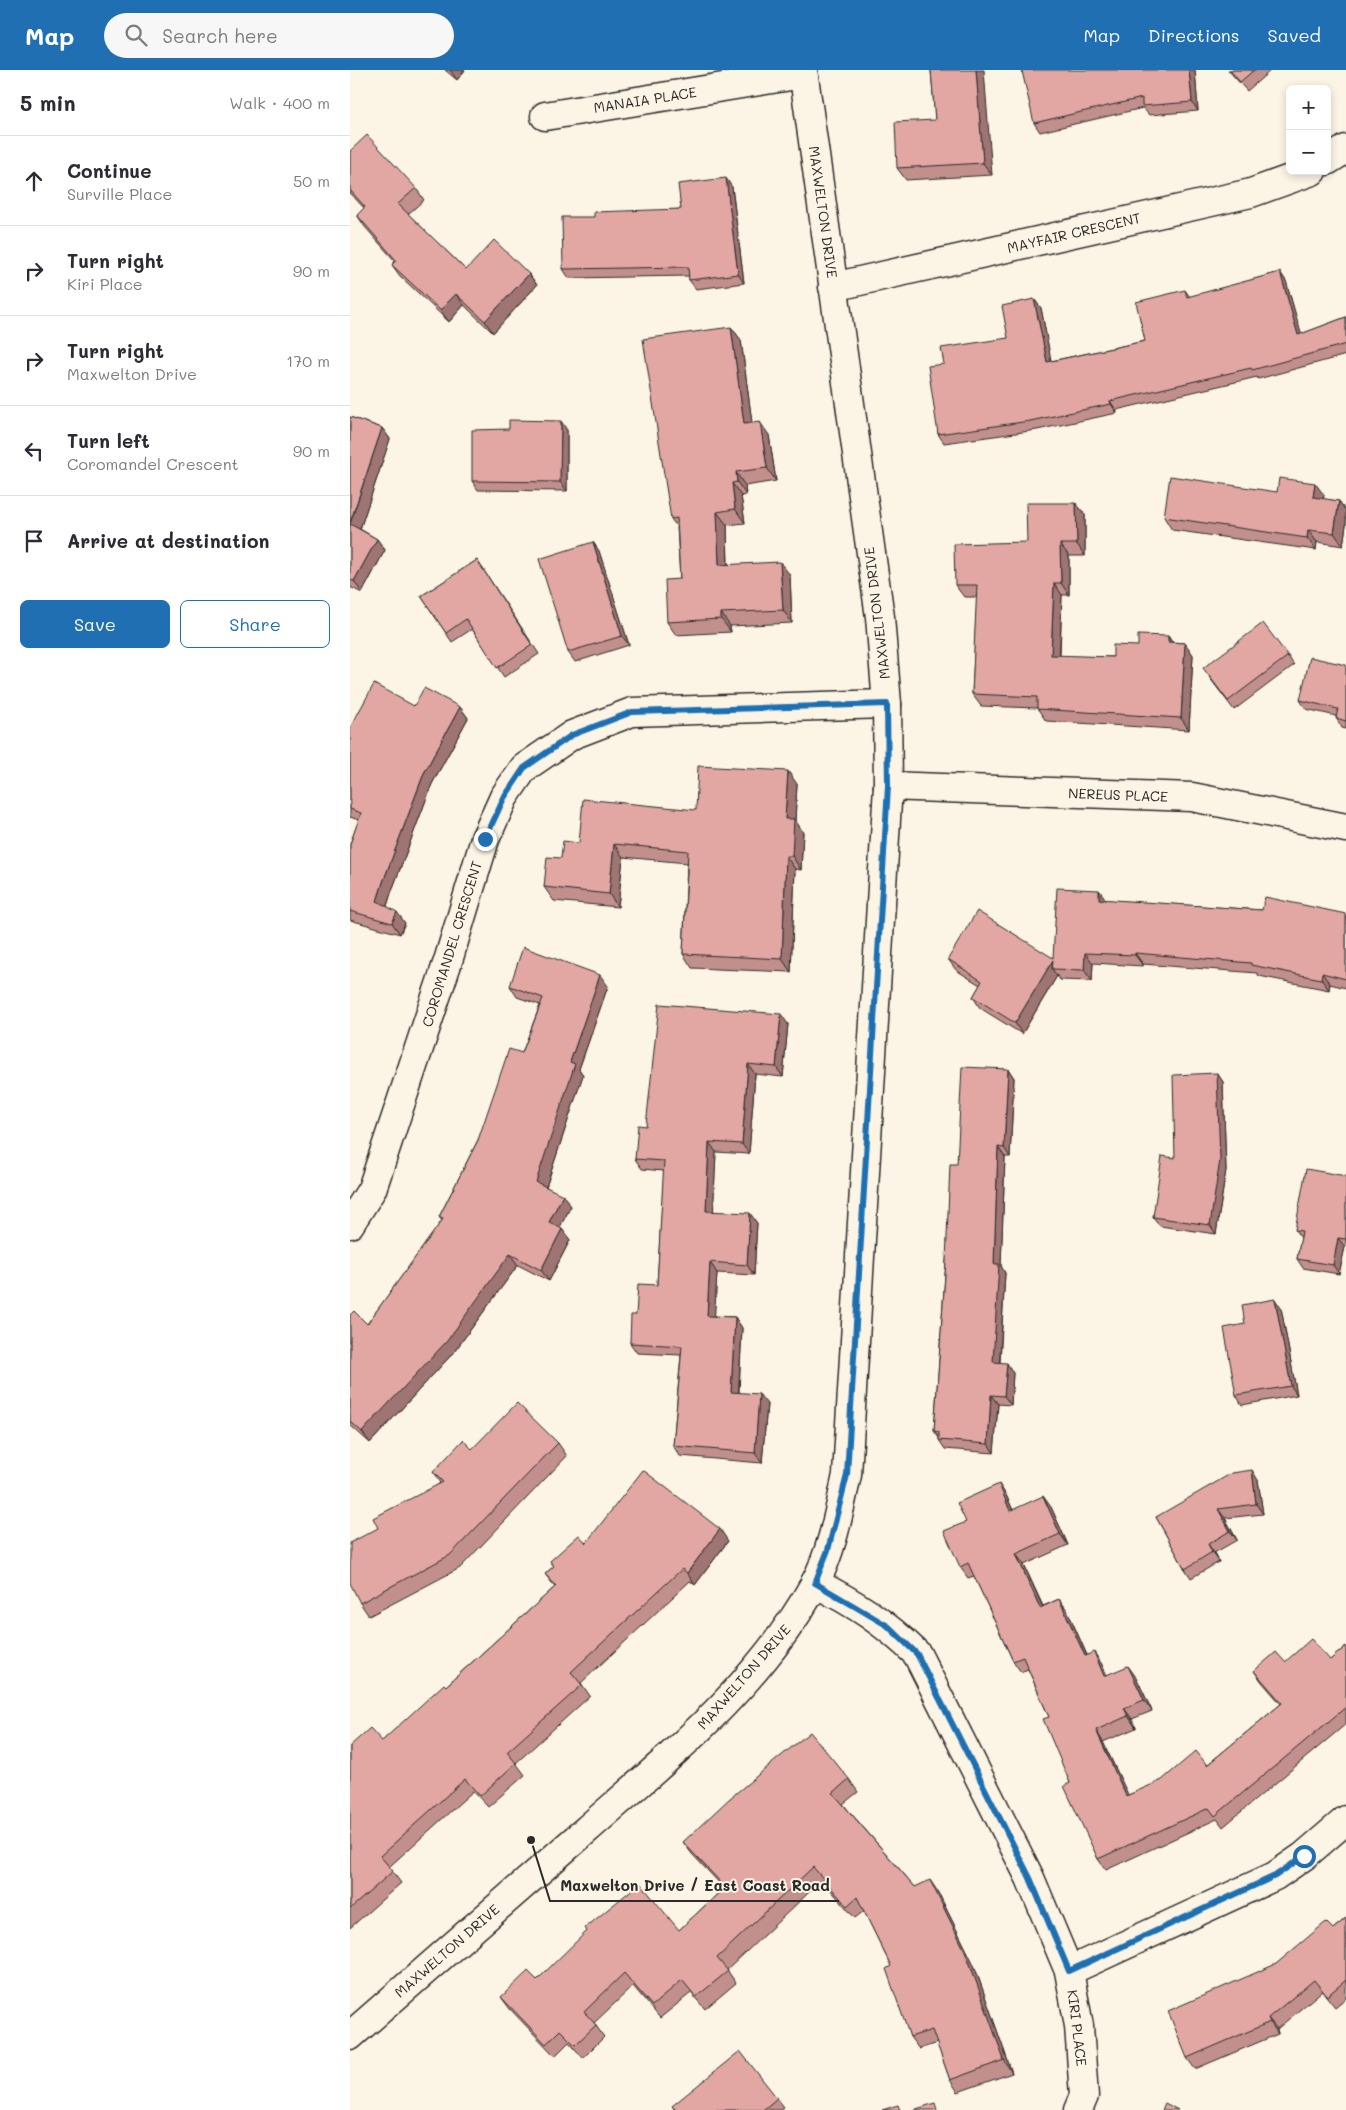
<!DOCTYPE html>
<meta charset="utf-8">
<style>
body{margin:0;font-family:Mali,sans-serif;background:#f7f7f7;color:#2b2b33}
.controls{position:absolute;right:15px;top:15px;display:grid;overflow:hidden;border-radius:8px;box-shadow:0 2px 8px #0003}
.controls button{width:45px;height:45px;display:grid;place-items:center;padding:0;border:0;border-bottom:1px solid #e1e1e2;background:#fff;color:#2b2b33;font:25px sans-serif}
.stop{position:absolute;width:15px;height:15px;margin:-11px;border:4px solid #1f6fb2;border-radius:50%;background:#fff}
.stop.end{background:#1f6fb2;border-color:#fff;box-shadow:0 1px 5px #0008}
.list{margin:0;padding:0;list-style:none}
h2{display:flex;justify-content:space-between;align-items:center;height:65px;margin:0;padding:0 20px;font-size:21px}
h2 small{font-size:16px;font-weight:400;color:#7c7c81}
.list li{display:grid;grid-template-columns:32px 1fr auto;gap:15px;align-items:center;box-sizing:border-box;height:90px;padding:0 20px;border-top:1px solid #e1e1e2}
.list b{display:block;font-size:19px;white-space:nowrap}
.list p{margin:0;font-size:16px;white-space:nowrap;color:#7c7c81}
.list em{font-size:16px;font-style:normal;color:#7c7c81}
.actions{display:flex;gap:10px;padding:15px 20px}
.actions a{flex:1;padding:11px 0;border:1px solid #1f6fb2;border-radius:8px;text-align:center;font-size:18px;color:#1f6fb2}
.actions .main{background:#1f6fb2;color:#fff}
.icon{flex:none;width:28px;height:28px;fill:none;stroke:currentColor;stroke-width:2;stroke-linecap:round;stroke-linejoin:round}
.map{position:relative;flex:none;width:996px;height:2040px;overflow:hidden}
header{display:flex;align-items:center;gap:30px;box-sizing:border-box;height:70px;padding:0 25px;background:#1f6fb2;color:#fff}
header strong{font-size:24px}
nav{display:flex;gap:28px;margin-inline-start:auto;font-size:18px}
.search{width:350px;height:45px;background:#f7f7f7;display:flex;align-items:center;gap:12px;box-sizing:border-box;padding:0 18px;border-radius:28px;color:#7c7c81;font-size:19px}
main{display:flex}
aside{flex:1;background:#fff}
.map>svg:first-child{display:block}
</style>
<header>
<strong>Map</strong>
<div class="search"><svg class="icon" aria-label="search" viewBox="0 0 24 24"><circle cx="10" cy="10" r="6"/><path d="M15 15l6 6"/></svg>Search here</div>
<nav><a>Map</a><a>Directions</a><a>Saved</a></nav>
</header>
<main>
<aside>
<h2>5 min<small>Walk · 400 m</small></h2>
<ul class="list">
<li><svg class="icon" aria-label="ahead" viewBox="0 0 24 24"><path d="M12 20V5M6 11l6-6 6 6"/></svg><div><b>Continue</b><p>Surville Place</p></div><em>50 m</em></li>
<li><svg class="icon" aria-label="right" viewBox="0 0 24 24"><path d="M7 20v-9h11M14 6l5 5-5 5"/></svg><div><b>Turn right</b><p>Kiri Place</p></div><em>90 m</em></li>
<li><svg class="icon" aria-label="right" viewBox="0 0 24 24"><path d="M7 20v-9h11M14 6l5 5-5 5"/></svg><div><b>Turn right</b><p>Maxwelton Drive</p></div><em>170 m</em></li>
<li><svg class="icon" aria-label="left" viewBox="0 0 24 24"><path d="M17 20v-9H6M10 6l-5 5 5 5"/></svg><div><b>Turn left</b><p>Coromandel Crescent</p></div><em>90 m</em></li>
<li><svg class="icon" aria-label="arrive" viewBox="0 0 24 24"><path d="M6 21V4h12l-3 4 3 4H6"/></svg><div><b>Arrive at destination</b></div></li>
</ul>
<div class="actions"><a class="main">Save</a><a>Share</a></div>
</aside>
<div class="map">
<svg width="996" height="2040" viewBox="0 0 996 2040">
<rect width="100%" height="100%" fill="#fcf5e5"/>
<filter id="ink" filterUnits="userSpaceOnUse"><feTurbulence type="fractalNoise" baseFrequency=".02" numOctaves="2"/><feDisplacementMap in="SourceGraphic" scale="10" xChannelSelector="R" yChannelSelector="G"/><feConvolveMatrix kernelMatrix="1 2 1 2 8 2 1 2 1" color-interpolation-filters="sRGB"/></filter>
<g filter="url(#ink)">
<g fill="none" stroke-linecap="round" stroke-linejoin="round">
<g stroke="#2b2b2b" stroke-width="31">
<path id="minor" d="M195,46L453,4
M977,91L996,79
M483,217L901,123L962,101
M538,716L842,727L996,758
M0,1154L22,1119L98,891L135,769L154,727L174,698L222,665L282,642L537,634
M465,1513C506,1534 534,1552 567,1584L680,1808L719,1901L729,1956L734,2026L728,2040
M719,1901L925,1806L954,1786L996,1750"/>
</g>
<g stroke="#2b2b2b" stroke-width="31">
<path id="tertiary" d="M0,1966C78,1898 156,1829 235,1761C319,1687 409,1615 464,1515C482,1482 489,1442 497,1405L538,716L537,634L530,547L453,0"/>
</g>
<use href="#minor" stroke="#fcf5e5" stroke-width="28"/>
<use href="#tertiary" stroke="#fcf5e5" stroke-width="28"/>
</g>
<path fill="#c2908c" stroke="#2b2b2b" d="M95,0H115L107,10Z
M581,0L642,105L556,110L547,98L585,50Z
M845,0L848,41L799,45L793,38L690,62L684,53Z
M878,0H921L897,21Z
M0,81L66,118L74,130L58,144L116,200L179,204L187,215L143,263L114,235L99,252L50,206L42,195L45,191L15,157L7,145L14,138L0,123Z
M382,117L394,213L346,219L339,210V206L219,208L213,199L244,147L331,139Z
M930,202L936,211L951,264L996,247V285L908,309L907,307L766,340L767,343L687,360L594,373L588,364L594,294L658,268L684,229L691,238L701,291L795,271L835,220L840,227Z
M381,257L391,270L402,353L419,365L426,411L395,416L396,425L391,426L395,453L377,455L378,494L440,505L442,553L380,556L381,562L326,565L317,552L330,509L327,457L321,449Z
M0,347L32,358L40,369L10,459L27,469L35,480L12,523L0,517Z
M217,360V421L128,420L122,411Z
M927,422L974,425L973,429L989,431L996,441V455L993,476L967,472L966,480L822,460L814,447Z
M726,433L735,445V486H719V525H712L710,586L763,587L788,576L818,566L822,572L835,573L843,585L839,660L696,651L687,638L631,636L622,624L627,527H614L605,515L677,472Z
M243,472L249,481L279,575L225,592L218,582Z
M127,490L189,584L154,607L122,559L102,572L71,526Z
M938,586L944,595L884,640L859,607Z
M996,595V659L992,658L986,648V646L956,639L950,630Z
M64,636L110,637L118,648L82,714L41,823L37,836L55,853L50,864L0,850V774L9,750L0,747V658Z
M447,714L445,750L453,762L451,800L445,799L441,902L342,898L333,884L337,793L273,787L268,837L204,831L194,817L211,788L229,773L346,740Z
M749,820L756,830L912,840L996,844V918L980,914L979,920L909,906L907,903L793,894V896L743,893L742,911L710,910L707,906L672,964L630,938L623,927L630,915L606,900L598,889L703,888Z
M160,916H258L229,999L233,1005L196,1117L221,1136L209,1158L212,1159L220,1170L199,1211L168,1195L104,1282L20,1373L0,1355V1245L17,1254L92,1151L89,1147L172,983L190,935L167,927Z
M438,954L433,1007L405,1004L399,1084L366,1082L363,1141L407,1153L404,1205L367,1203L364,1246L385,1247L392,1258L389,1322L417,1334L412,1393L330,1386L323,1376L331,1285L287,1283L280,1273L286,1245L307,1215L314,1101L292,1099L285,1089L296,1056Z
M658,999L664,1008L660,1087H655L651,1196L655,1203L650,1293L663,1303L661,1335L648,1334L644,1383L595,1379L589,1370V1368L584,1361L596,1191L607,1094Z
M867,1003L873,1012L876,1100L866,1164L810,1156L803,1147L825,1088Z
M996,1106V1177H995L989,1204L953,1198L947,1189L951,1168L945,1160Z
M931,1238L947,1325L892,1335L886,1325Z
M208,1373L217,1386L110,1498L19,1546L10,1533L28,1458L90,1413L83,1402L122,1379Z
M908,1410L913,1444L875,1448L887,1470L864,1483L869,1492L841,1508L835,1499L806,1447Z
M656,1425L663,1440L701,1437L718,1475L674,1495L693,1536L709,1529L717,1540L737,1585L751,1593L757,1605L786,1607L802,1641L782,1649L786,1658L753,1672L778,1725L857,1695L931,1634L912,1612L904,1601L935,1592L980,1590L996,1576V1654L873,1757L867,1749L756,1800L748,1789L720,1713L699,1647L678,1599L671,1602L663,1591L624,1506L618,1508L610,1497L616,1452Z
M378,1471L345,1515L340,1511L231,1613L240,1626L166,1693L175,1705L138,1737L123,1721L39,1797L51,1813L0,1858V1676L32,1671L96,1616L205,1517L195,1504L204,1496L200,1491L236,1473Z
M499,1709L508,1722L493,1734L565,1817L588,1822L624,1895L662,2003L608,2022L600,2010L587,1973L569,1979L560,1967L541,1896L514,1841L505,1848L472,1810L377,1900L386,1913L355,1939L341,1923L310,1948L283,1916L244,1953L254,1967L233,1988L219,1972L205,1986L160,1939L151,1927L187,1910L329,1860L374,1818L342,1784L333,1772Z
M996,1848V1928L985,1937L972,1921L927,1959L928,1964L845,1999L837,1988L926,1894L983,1859Z
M427,2028L434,2037L430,2040H325L322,2036Z"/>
<path fill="#9e7572" stroke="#2b2b2b" d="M100,0H115L107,10Z
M626,0H634L642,105L633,93Z
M839,0H845L848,41L842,32Z
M376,108L382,117L394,213L388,204Z
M930,202L936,211L954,274L948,265Z
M179,204L187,215L143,263L135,251Z
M106,224L114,235L99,252L90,240Z
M684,229L691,238L703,301L697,292Z
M381,257L391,270L404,367L394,354Z
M760,331L766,340L767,343L761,334Z
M211,351L217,360V421L210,412Z
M410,352L419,365L426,411L417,398Z
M32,358L40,369L8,465L0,454Z
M386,402L395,416L396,425L387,412Z
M382,413L391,426L395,453L385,439Z
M965,413L974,425L972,440L963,427Z
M989,431L996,441V455L993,476L984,463Z
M726,433L735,445V486L727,474Z
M367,442L377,455L378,508L369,495Z
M958,460L967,472L966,480L957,468Z
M27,469L35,480L12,523L4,511Z
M243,472L249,481L279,575L272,566Z
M710,474L719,486V525L711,513Z
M430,492L440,505L442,553L433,540Z
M704,513L712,525L709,597L701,585Z
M371,543L380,556L381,562L371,549Z
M818,566L826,578L818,572Z
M835,573L843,585L839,660L831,648Z
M110,637L118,648L82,714L41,823L35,842L27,831L33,812L74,703Z
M438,701L447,714L445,750L453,762L451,800L442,786L435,749Z
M264,774L273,787L268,837L259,824Z
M436,786L445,799L441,902L432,889Z
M749,820L757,831L749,829Z
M47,842L55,853L50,864L42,853Z
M735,883L743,893L742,911L734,900Z
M785,883L793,894V896L785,885Z
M703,890L702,899L707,906L672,964L665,953Z
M972,903L980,914L979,920L971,909Z
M250,905L258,916L229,999L233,1005L194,1123L186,1112L220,992Z
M431,944L438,954L433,1007L426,997Z
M398,994L405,1004L399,1084L392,1074Z
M658,999L664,1008L660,1087L654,1078Z
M867,1003L873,1012L876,1100L866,1164L860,1155Z
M359,1072L366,1082L363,1151L356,1141Z
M648,1077L655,1087L651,1196L655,1203L649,1302L643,1292L644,1194Z
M213,1125L221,1136L207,1163L199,1152Z
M400,1143L407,1153L404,1205L397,1195Z
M212,1159L220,1170L199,1211L191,1200Z
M988,1168L995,1177L989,1204L983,1195Z
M160,1184L168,1195L104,1282L20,1373L12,1362Z
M360,1192L367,1203L364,1256L357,1246Z
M925,1229L931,1238L947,1325L941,1316Z
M385,1247L392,1258L388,1332L381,1322Z
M657,1293L663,1303L661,1335L654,1326Z
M409,1324L417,1334L412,1393L405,1383Z
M641,1325L648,1334L644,1383L638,1374Z
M902,1400L908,1410L913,1444L906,1434Z
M649,1414L656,1425L668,1452L660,1441Z
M693,1426L701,1437L718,1475L710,1464Z
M868,1439L875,1448L887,1470L880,1461Z
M370,1459L378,1471L345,1515L337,1503Z
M858,1474L864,1483L869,1492L862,1482Z
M666,1484L674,1495L698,1549L690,1538Z
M709,1529L717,1540L742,1597L735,1586Z
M744,1582L751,1593L762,1617L754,1606Z
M778,1596L786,1607L802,1641L794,1630Z
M774,1638L782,1649L786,1658L778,1646Z
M746,1660L753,1672L784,1737L776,1726Z
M580,1810L588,1822L624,1895L662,2003L654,1990Z
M918,1948L927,1959L928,1964L920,1952Z"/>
<path fill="#e2a7a3" stroke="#2b2b2b" d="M581,0H626L633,93L547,98L545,52L585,50Z
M674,0H839L842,32L792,36V28L684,53L672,1Z
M880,0H904L890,12Z
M17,65L66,118L48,134L116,200L144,170L179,204L135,251L106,224L90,240L42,195L46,190L7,145L15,137L0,120V81Z
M376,108L388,204L339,210L338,197L213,199L212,147H244V142L331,139L328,114Z
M930,202L948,265L996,247V274L902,300L901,298L760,331L761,334L680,351L588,364L578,296L594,294L591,278L658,268L652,236L684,229L697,292L795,271L786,232L835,220L837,227Z
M381,257L394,354L410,352L417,398L386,402L387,412L382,413L385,439L367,442L369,495L430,492L433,540L371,543V549L317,552L315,510L330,509L327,448L321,449L293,269Z
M0,347L32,358L0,453Z
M159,350L211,351L210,412L122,411V360L159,359Z
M820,406L927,422L929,408L965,413L963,427L989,431L984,463L958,460L957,468L814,447Z
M676,433H726L727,474H710L711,513H704L701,585L763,587V575L788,576V565L818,566V572L835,573L831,648L687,639V627L622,624L627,515H605L604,474L677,472Z
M0,454L27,469L4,511L0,510Z
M243,472L272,566L218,582L189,489Z
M127,490L182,575L147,598L116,549L96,563L71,526Z
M913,553L938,586L878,631L853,598Z
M960,587L996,595V651L986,648L988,639L950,630Z
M24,614L64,636L74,618L110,637L74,703L33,812L27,831L47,842L42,853L0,841V774L11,743L0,739V658Z
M348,696L438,701L435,749H444L442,786H436L432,889L333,884L338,781L264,774L259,824L194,817L197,787L211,788L213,771L229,773L233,729L346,740Z
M707,818L749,820V829L912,840L915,827L996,844V909L972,903L971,909L901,895V893L785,883V885L735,883L734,900L702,899L703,890L665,953L623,927L632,911L598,889L627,841L703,888Z
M173,877L250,905L220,992L225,994L186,1112L213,1125L199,1152L212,1159L191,1200L160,1184L97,1271L12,1362L0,1351V1245L4,1241L17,1254L93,1149L89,1147L128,1070L159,979L172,983L193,928L160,916Z
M309,934L431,944L426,997L398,994L392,1074L359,1072L356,1141L400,1143L397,1195L360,1192L357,1246L385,1247L381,1322L409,1324L405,1383L323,1376L332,1276L280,1273L281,1245H286L288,1214L307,1215L314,1091L285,1089L288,1055L296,1056Z
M612,997L658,999L654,1078L648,1077L644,1194H649L643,1292L657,1293L654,1326L641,1325L638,1374L589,1370V1362L584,1361L596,1191L600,1094H607Z
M867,1003L870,1090L860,1155L803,1147L812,1086L825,1088L823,1005Z
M956,1099L996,1106V1169L988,1168L983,1195L947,1189L952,1161L945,1160Z
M925,1229L941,1316L886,1325L874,1258L895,1254L892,1235Z
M167,1333L208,1373L100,1485L10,1533L0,1513V1473L28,1458L23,1448L93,1412L83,1402L113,1370L122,1379Z
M293,1400L370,1459L337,1503L332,1499L221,1602L232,1615L157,1682L166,1693L130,1726L115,1709L30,1786L43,1801L0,1839V1676L20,1658L32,1671L94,1614L96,1616L206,1516L195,1504L204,1496L200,1491L229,1465L236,1473Z
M902,1400L906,1434L868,1439L880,1461L858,1474L862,1482L835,1499L806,1447L882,1403Z
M649,1414L660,1441L693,1426L710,1464L666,1484L690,1538L709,1529L735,1586L744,1582L754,1606L778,1596L794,1630L774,1638L778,1646L746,1660L776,1726L812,1710L846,1681L857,1695L932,1633L904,1601L926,1582L935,1592L961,1569L980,1590L996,1576V1637L865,1746L859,1738L748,1789L714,1716L720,1713L693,1649L699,1647L673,1587L663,1591L618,1493L610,1497L594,1461L616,1452L607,1433Z
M460,1662L499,1709L483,1723L565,1817L580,1810L616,1883L654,1990L600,2010L582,1960L560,1967L536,1899L541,1896L507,1827L497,1836L463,1797L367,1888L378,1901L346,1927L332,1910L302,1936L274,1903L234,1942L246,1955L225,1975L210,1960L196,1974L151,1927L178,1901L187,1910L237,1861L235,1858L290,1813L329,1860L375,1817L333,1772L379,1729Z
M996,1848V1910L977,1926L964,1910L918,1948L920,1952L837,1988L818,1941L926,1894L976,1852L983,1859Z
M390,1981L427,2028L413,2040H326L322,2036Z
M585,2033L587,2040H563Z
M815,2033L828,2040H812Z
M548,2035L550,2040H532Z"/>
</g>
<g fill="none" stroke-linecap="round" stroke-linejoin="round" filter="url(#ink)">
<path stroke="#1f6fb2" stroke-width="6" d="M135,769L154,728L174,698L222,665L282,642L537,634L538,716L497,1405L478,1480L465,1513L538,1556L567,1584L680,1808L719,1901L925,1806L954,1786"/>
</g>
<g text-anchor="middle" stroke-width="4" stroke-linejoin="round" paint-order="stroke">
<g font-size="14" fill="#2b2b2b" stroke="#fcf5e5">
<text transform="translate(295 30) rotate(-9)" y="5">MANAIA PLACE</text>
<text transform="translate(473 142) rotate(82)" y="5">MAXWELTON DRIVE</text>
<text transform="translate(724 163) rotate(-13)" y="5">MAYFAIR CRESCENT</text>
<text transform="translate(527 543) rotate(-97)" y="5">MAXWELTON DRIVE</text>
<text transform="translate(768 725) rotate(2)" y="5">NEREUS PLACE</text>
<text transform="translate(102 874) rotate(-73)" y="5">COROMANDEL CRESCENT</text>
<text transform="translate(394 1607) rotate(-49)" y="5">MAXWELTON DRIVE</text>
<text transform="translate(97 1881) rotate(-41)" y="5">MAXWELTON DRIVE</text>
<text transform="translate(727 1958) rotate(83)" y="5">KIRI PLACE</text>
</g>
</g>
<path fill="none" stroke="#2b2b2b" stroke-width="2" d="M181 1770L200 1831H489"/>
<circle fill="#2b2b2b" stroke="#fcf5e5" stroke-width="2" cx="181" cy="1770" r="5"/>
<g font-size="15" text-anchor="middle" font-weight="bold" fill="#2b2b2b" stroke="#fcf5e5" stroke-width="4" stroke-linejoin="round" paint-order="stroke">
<text x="345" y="1821">Maxwelton Drive / East Coast Road</text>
</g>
</svg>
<div class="controls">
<button>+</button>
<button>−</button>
</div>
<div class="stop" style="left:954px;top:1786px"></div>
<div class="stop end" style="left:135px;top:769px"></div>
</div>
</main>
